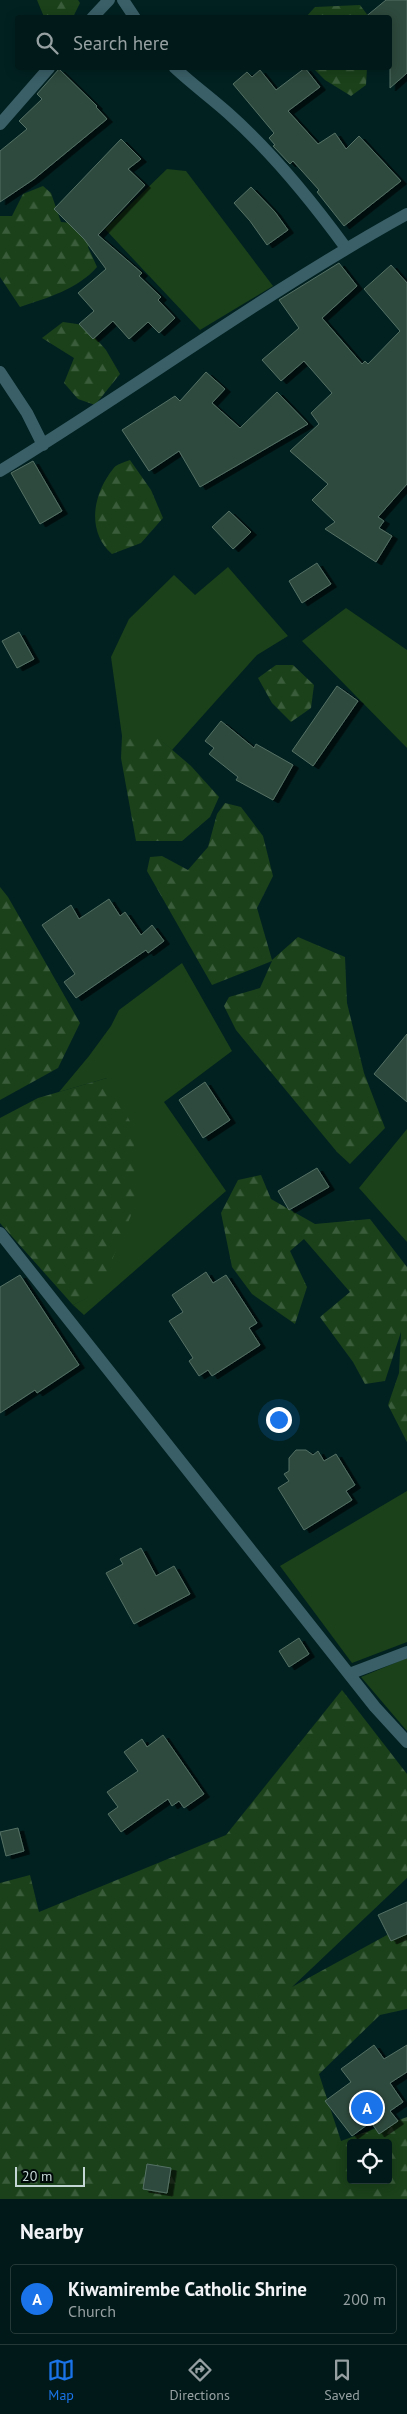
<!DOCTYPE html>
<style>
body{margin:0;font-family:"PT Sans",sans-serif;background:#0f2625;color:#f1f3f6}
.controls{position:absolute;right:15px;bottom:15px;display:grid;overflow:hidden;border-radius:5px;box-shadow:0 2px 12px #0003}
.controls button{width:45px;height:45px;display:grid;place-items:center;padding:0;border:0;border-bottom:1px solid #233837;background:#011918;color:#f1f3f6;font:25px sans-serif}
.scale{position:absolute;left:15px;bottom:12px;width:70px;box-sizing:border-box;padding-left:5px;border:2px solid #c4d6d4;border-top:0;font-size:14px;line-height:18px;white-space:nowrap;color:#c4d6d4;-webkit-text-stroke:4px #010908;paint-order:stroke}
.you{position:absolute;left:278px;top:1419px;width:18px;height:18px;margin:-12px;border:4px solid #fff;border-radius:50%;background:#1a73e8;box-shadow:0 0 0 8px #1a73e833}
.badge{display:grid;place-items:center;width:32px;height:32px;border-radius:50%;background:#1a73e8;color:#fff;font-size:16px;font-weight:700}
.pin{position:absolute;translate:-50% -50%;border:2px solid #fff;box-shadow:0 1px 5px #0006}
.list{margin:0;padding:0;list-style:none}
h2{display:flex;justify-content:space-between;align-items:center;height:65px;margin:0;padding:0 20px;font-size:21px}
h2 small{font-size:16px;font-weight:400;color:#96a0a2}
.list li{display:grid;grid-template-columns:32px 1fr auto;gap:15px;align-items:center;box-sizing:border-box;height:70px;margin:0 10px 10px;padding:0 10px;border:1px solid #233837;border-radius:5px}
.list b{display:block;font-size:19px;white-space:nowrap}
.list p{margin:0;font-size:16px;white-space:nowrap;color:#96a0a2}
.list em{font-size:16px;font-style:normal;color:#96a0a2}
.icon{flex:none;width:28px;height:28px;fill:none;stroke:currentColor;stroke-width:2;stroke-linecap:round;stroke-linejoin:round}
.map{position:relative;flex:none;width:407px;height:2199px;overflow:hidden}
.search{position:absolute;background:#011918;box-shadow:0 2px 12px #0003;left:15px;right:15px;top:15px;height:55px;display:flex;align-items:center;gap:12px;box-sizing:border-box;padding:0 18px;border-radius:5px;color:#96a0a2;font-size:19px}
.sheet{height:145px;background:#011918}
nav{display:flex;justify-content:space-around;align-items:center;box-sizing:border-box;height:70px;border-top:1px solid #233837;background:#011918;font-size:14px;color:#96a0a2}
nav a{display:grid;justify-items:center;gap:2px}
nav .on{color:#1a73e8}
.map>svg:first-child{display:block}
</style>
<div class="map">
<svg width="407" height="2199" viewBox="0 0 407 2199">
<defs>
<pattern id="forest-firs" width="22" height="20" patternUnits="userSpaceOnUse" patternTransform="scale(1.25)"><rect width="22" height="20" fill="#1a411a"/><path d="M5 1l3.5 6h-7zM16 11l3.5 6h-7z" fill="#3a5c3a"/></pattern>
<filter id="shadow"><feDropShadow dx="5.5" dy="3" stdDeviation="0" flood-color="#0009"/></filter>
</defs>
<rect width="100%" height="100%" fill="#012120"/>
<path fill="#1a411a" d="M167,169L186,171L273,286L200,330L105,229Z
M228,567L288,636L257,655L172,750L155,736H122L111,657L129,619L174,575L195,595Z
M346,608L407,650V748L302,641Z
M182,963L232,1051L164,1102L226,1191L84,1315L73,1305L98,1292L107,1078L59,1092L89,1056L111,1026L119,1010Z
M407,1129V1242L359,1188Z
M407,1491V1642L352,1663L280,1566Z
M407,1658V1731L361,1677Z"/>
<path fill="url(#forest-firs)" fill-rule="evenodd" d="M37,0H78L80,3L73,17H44Z
M360,5L369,17L305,18L315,7Z
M313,68H367L366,85L351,96L325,80Z
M43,186L51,193L61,222L96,225L101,232L88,247L97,267C78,289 47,298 20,307L0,277V216H12L23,194Z
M63,322L84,325L106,350L120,374L95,405L78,399L64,383L74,358L42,338Z
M130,460L151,490L163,518L141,543L112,554C86,531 93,494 113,469C116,464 125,462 130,460Z
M276,665H293L314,685L311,708L291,722L272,703L258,678Z
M122,736H156L191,766L219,797L210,817L182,841H136L121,758Z
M225,803L241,807L263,836L273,876L257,908L272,960L298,937L345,957L347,1003L364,1073L385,1128L350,1164L337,1152L236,1030L224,1006L229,997L260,988L272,961L212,985L147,871L150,857L162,856L188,870L208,847L217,814Z
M0,887L8,897L80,1023L58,1068L0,1100Z
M107,1078L134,1129L135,1206L98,1293L73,1305L0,1223V1118L38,1098Z
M261,1175L271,1199L315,1224L370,1219L407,1267V1442L388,1405L399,1373L401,1332L385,1381L365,1384L353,1362L320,1317L350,1292L304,1239L290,1251L307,1287L295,1324L252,1294L232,1267L221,1213L238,1180Z
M342,1690L407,1774V1878L292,1987L407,1924V2009L380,2015L319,2074L341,2141L407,2117V2199H0V1883L30,1875L39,1912L226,1835ZM351,2143H388V2180H351Z"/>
<path fill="#2e493e" stroke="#557165" filter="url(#shadow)" d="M386,0H407V73L390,88V18H364Z
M305,68L320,87L288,111L318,144L335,133L346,149L359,136L401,181L344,226L317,192L319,190L293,161L290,164L273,146L275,145L269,138L274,133L233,84L247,72L252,77L260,70L276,90Z
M59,69L97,106L96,107L107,119L34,179L0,202V151L27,129L19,121L42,99L37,94Z
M121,139L141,159L128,169L145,185L98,235L142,273L139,276L161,297L158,300L175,318L159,333L148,322L129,339L113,321L93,339L79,324L94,311L78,293L106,269L84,239L54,209Z
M251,187L275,212L288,230L267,245L250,221L234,203Z
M339,263L357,286L322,318L362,364L365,361L368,364L400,331L364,289L391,265L407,283V484L378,517L384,521L379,528L392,536L376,562L325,529L335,522L312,500L328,484L290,451L319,424L311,413L332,393L304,361L281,381L262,360L299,328L279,300Z
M206,372L225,389L212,403L240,428L277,392L308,424L200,487L179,451L149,471L122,430L175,396L180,401Z
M33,461L62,511L40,524L11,473Z
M229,511L251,532L233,549L212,527Z
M317,563L331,584L302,603L289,581Z
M19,632L34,659L17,668L2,641Z
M337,686L358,701L313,766L292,751Z
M221,721L254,748L256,744L293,765L273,800L236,780L238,777L209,754L214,748L205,741Z
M109,899L120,916L125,912L141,935L152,925L164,941L148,953L146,950L76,998L64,982L75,974L42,925L71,905L79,919Z
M407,1034V1102L374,1074Z
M205,1082L230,1120L203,1138L179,1100Z
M317,1168L329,1187L289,1210L278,1191Z
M206,1272L213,1283L226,1275L257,1323L249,1328L260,1345L212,1376L208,1370L199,1376L189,1361L193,1358L169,1321L183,1312L172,1295Z
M20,1275L79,1365L37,1393L35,1390L0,1413V1287Z
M296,1450H306L313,1455L318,1451L324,1461L336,1454L355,1485L346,1491L352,1500L304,1530L278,1488L289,1481L284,1474L289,1471V1458Z
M141,1548L156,1576L174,1566L190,1594L134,1624L106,1573L123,1564L120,1559Z
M299,1638L309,1654L289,1667L279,1651Z
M163,1735L204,1794L184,1808L179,1801L172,1806L168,1799L121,1832L108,1814L118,1807L107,1792L138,1771L124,1752L142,1739L147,1747Z
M18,1828L24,1851L6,1856L0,1832Z
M407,1902V1934L391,1941L378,1915Z
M374,2045L384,2059L407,2045V2072L390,2083L403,2102L390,2111L398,2121L379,2134L371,2122L352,2136L325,2101L351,2082L341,2069Z
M147,2164L171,2168L167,2193L143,2189Z"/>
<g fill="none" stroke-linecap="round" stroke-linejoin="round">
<path stroke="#3a5f67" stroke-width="12" d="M123,0L135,18
M92,18L109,0
M175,68C192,84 210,97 228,113C273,153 311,200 346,248
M0,124L49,68
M0,372L27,413L43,445
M0,471C137,387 266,292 407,214
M0,1233L375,1707L407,1742
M349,1674L407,1652"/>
</g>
</svg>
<div class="controls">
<button><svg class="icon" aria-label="locate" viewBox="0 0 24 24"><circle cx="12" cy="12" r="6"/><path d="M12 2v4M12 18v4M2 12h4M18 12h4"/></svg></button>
</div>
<div class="scale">20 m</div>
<div class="you"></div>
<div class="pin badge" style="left:367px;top:2108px">A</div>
<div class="search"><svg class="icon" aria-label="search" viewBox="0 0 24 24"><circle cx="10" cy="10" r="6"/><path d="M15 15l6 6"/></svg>Search here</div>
</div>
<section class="sheet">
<h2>Nearby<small></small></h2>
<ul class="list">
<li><span class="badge">A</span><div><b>Kiwamirembe Catholic Shrine</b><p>Church</p></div><em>200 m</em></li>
</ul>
</section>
<nav>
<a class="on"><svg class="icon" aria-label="map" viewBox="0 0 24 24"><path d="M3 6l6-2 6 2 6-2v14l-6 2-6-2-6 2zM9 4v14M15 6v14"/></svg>Map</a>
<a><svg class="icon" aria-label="directions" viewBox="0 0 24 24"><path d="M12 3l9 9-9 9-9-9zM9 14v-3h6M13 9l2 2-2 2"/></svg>Directions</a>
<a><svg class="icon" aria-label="saved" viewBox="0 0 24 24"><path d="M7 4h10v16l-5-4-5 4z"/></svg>Saved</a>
</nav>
